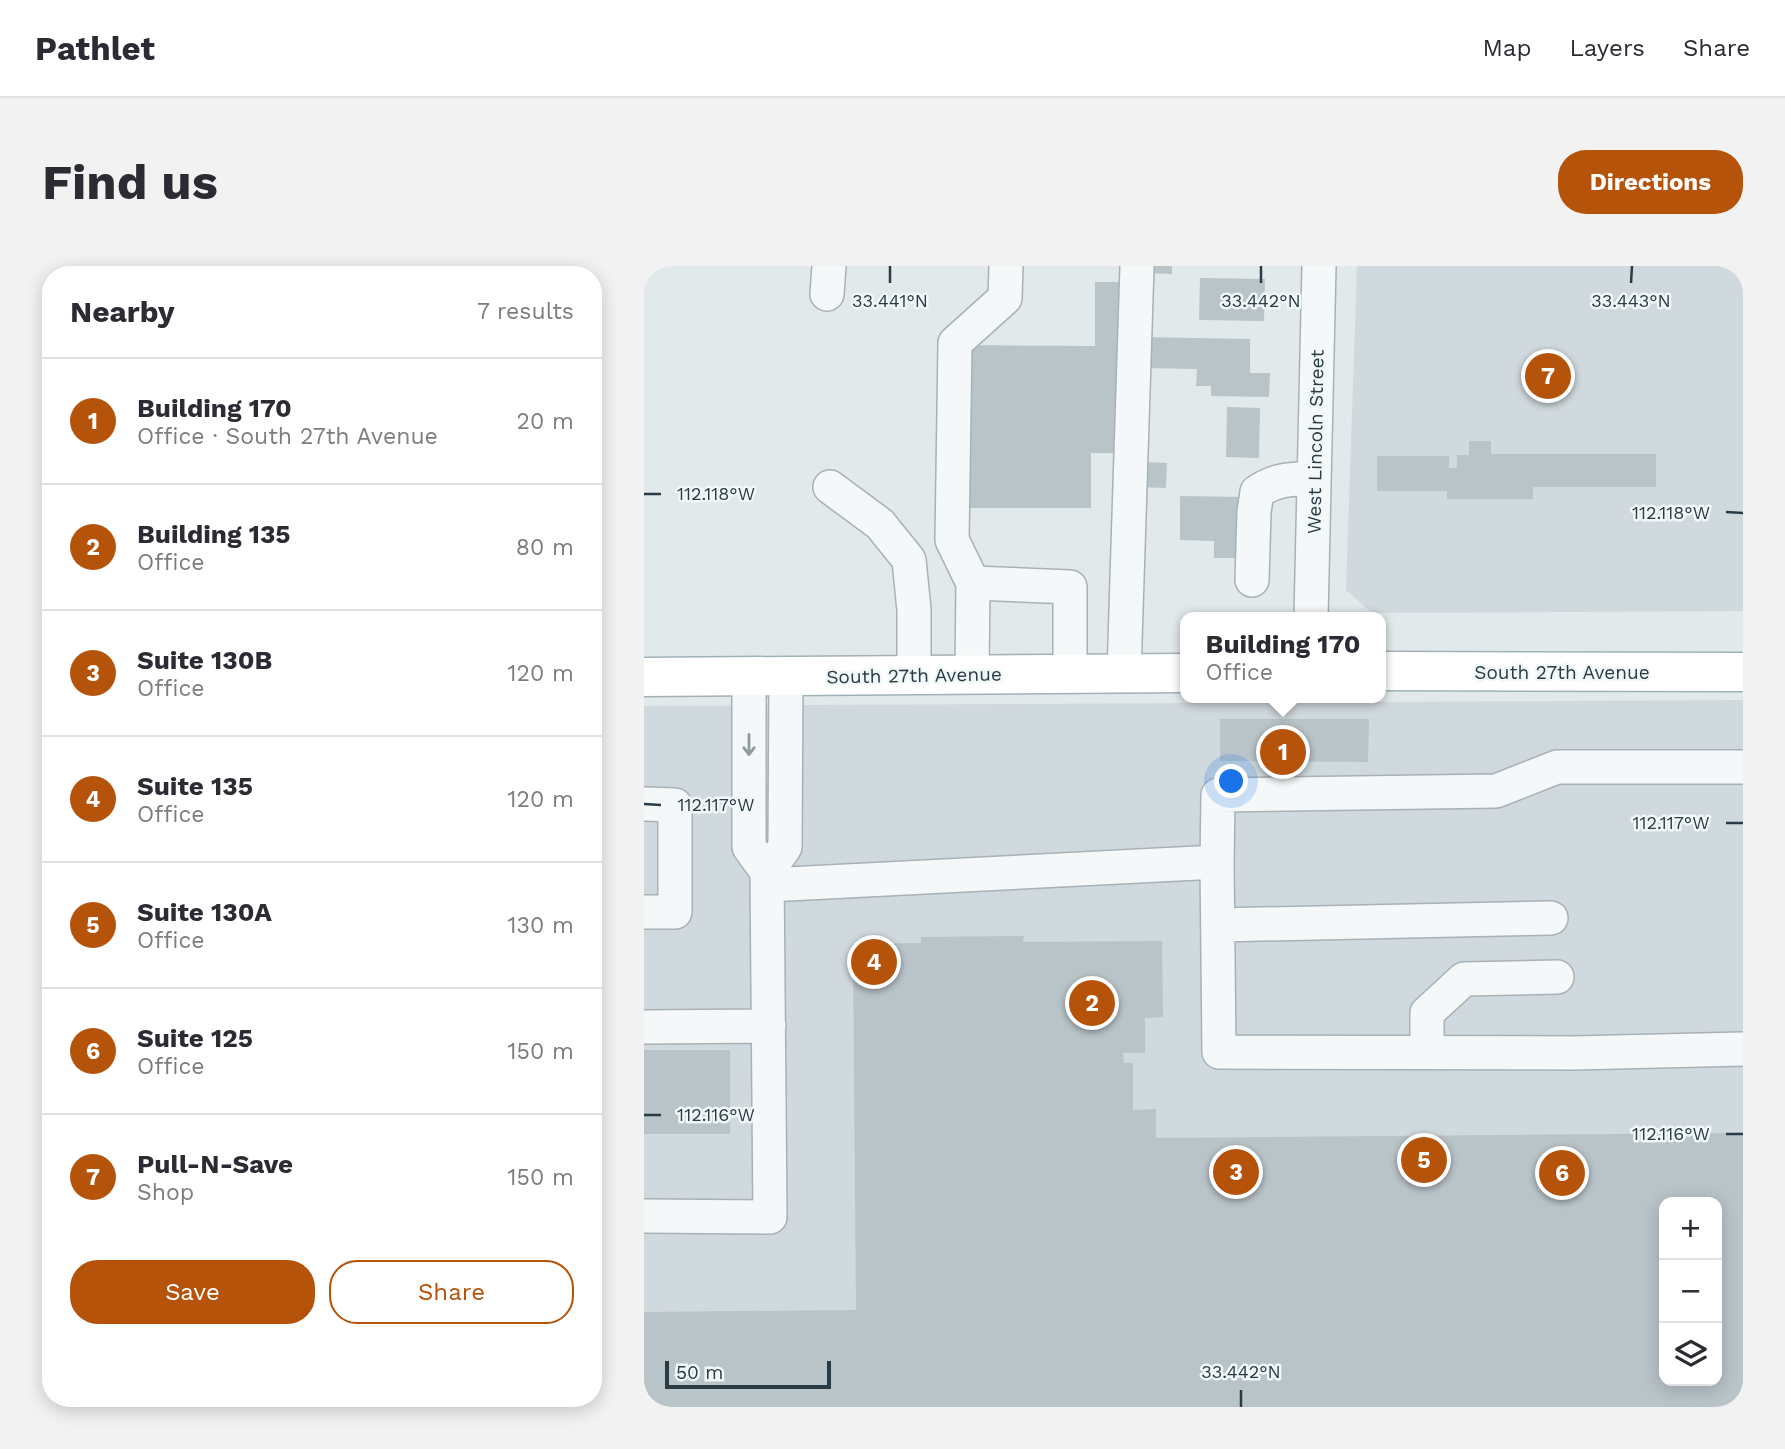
<!DOCTYPE html>
<meta charset="utf-8">
<style>
body{margin:0;font-family:"Work Sans",sans-serif;background:#f2f2f3;color:#2b2b33}
.controls{position:absolute;right:21px;bottom:21px;display:grid;overflow:hidden;border-radius:14px;box-shadow:0 4px 18px #0003}
.controls button{width:63px;height:63px;display:grid;place-items:center;padding:0;border:0;border-bottom:2px solid #e1e1e2;background:#fff;color:#2b2b33;font:35px sans-serif}
.scale{position:absolute;left:21px;bottom:18px;width:166px;box-sizing:border-box;padding-left:7px;border:4px solid #293b44;border-top:0;font-size:19px;line-height:24px;white-space:nowrap;color:#293b44;-webkit-text-stroke:5px #f2f7f8;paint-order:stroke}
.you{position:absolute;left:588px;top:516px;width:24px;height:24px;margin:-18px;border:5px solid #fff;border-radius:50%;background:#1a73e8;box-shadow:0 0 0 10px #1a73e833}
.badge{display:grid;place-items:center;width:46px;height:46px;border-radius:50%;background:#b45309;color:#fff;font-size:23px;font-weight:700}
.pin{position:absolute;translate:-50% -50%;border:4px solid #fff;box-shadow:0 2px 7px #0006}
.popup{position:absolute;left:536px;top:346px;width:206px;height:91px;box-sizing:border-box;display:grid;place-content:center;border-radius:14px;background:#fff;filter:drop-shadow(0 2px 5px #0005);font-size:23px;white-space:nowrap;color:#7c7c81}
.popup b{font-size:26px;color:#2b2b33}
.popup::after{content:'';position:absolute;left:50%;top:100%;margin-left:-14px;border:14px solid transparent;border-top-color:#fff}
.list{margin:0;padding:0;list-style:none}
h2{display:flex;justify-content:space-between;align-items:center;height:91px;margin:0;padding:0 28px;font-size:30px}
h2 small{font-size:23px;font-weight:400;color:#7c7c81}
.list li{display:grid;grid-template-columns:46px 1fr auto;gap:21px;align-items:center;box-sizing:border-box;height:126px;padding:0 28px;border-top:2px solid #e1e1e2}
.list b{display:block;font-size:26px;white-space:nowrap}
.list p{margin:0;font-size:23px;white-space:nowrap;color:#7c7c81}
.list em{font-size:23px;font-style:normal;color:#7c7c81}
.actions{display:flex;gap:14px;padding:21px 28px}
.actions a{flex:1;padding:16px 0;border:2px solid #b45309;border-radius:28px;text-align:center;font-size:24px;color:#b45309}
.actions .main{background:#b45309;color:#fff}
.icon{flex:none;width:38px;height:38px;fill:none;stroke:currentColor;stroke-width:2;stroke-linecap:round;stroke-linejoin:round}
.map{position:relative;flex:none;width:1099px;height:1141px;overflow:hidden;border-radius:28px}
header{display:flex;align-items:center;gap:42px;box-sizing:border-box;height:98px;padding:0 35px;background:#fff;border-bottom:2px solid #e1e1e2}
header strong{font-size:33px}
nav{display:flex;gap:38px;margin-inline-start:auto;font-size:24px}
.intro{display:flex;align-items:center;justify-content:space-between;box-sizing:border-box;height:168px;padding:0 42px}
h1{margin:0;font-size:49px}
.button{padding:18px 32px;border-radius:28px;background:#b45309;color:#fff;font-size:24px;font-weight:700}
main{display:flex;gap:42px;padding:0 42px}
aside{flex:1;background:#fff;border-radius:28px;box-shadow:0 4px 18px #0003}
.map>svg:first-child{display:block}
</style>
<header>
<strong>Pathlet</strong>
<nav><a>Map</a><a>Layers</a><a>Share</a></nav>
</header>
<div class="intro"><h1>Find us</h1><a class="button">Directions</a></div>
<main>
<aside>
<h2>Nearby<small>7 results</small></h2>
<ul class="list">
<li><span class="badge">1</span><div><b>Building 170</b><p>Office · South 27th Avenue</p></div><em>20 m</em></li>
<li><span class="badge">2</span><div><b>Building 135</b><p>Office</p></div><em>80 m</em></li>
<li><span class="badge">3</span><div><b>Suite 130B</b><p>Office</p></div><em>120 m</em></li>
<li><span class="badge">4</span><div><b>Suite 135</b><p>Office</p></div><em>120 m</em></li>
<li><span class="badge">5</span><div><b>Suite 130A</b><p>Office</p></div><em>130 m</em></li>
<li><span class="badge">6</span><div><b>Suite 125</b><p>Office</p></div><em>150 m</em></li>
<li><span class="badge">7</span><div><b>Pull-N-Save</b><p>Shop</p></div><em>150 m</em></li>
</ul>
<div class="actions"><a class="main">Save</a><a>Share</a></div>
</aside>
<div class="map">
<svg width="1099" height="1141" viewBox="0 0 1099 1141">
<rect width="100%" height="100%" fill="#e2e9eb"/>
<path fill="#d0d9dd" fill-rule="evenodd" d="M713,0H1099V345L728,347L702,324Z
M1099,434V1141H0V440ZM1020,936H1073V1115H1020Z"/>
<path fill="#b9c4c9" fill-rule="evenodd" d="M502,0H528V8L502,7Z
M556,12L621,13L620,55L555,54Z
M451,16H478V187H447V242H320L321,79L451,80Z
M498,71L606,73V107H626L625,131L567,130V120H552L553,103L497,102Z
M583,141L616,142L615,192L582,191Z
M825,175H847V188H1012V221H889V233H803V225H733V190H805V202H813V189H825Z
M494,196L523,197L522,222L493,221Z
M536,230L599,231L598,292H570V275L536,274Z
M576,453H725L724,496L576,495Z
M380,670L379,676L518,675L519,751L501,752V787H479L480,797H489V844L512,843V872L1099,867V1141H0V1046L212,1044L209,678L277,677V671ZM1020,936H1073V1115H1020Z
M0,784H86V868H0Z"/>
<g fill="none" stroke-linecap="round" stroke-linejoin="round">
<g stroke="#a7b1b6" stroke-width="36">
<path id="minor" d="M362,0L361,32L311,77L308,274L329,317L426,321V407
M183,28L185,0
M186,221L236,258L265,294L270,344V408
M608,314L610,246L613,226C631,213 648,213 670,212
M667,351L675,0
M480,407L493,0
M328,408L329,317
M105,410V581L123,606
M1099,501H913L852,525L574,529L573,596L575,786L930,787L1099,783
M0,538L31,539V646H0
M124,619L573,596
M574,659L907,652
M0,761L125,760
M783,785V747L820,713L913,711
M0,950L126,951L123,606L141,581L142,410"/>
</g>
<g stroke="#a1b1b8" stroke-width="41">
<path id="major" d="M737,405L1099,406
M0,411L541,407"/>
</g>
<use href="#minor" stroke="#f5f8f9" stroke-width="33"/>
<use href="#major" stroke="#fff" stroke-width="38"/>
</g>
<defs><path id="oneway-shaft" d="M-6 0H5M1.5-3L5.5 0L1.5 3" fill="none" stroke-width="1.6" stroke-linecap="round" stroke-linejoin="round" transform="scale(1.75)"/></defs>
<use stroke="#8f9a9e" href="#oneway-shaft" transform="translate(105 479) rotate(90)"/>
<path fill="none" stroke="#293b44" stroke-width="2.5" d="M246,17V0M617,17V0M987,17L988,0M0,228H17M1082,246L1099,247M0,538L17,539M1082,557H1099M0,849H17M1082,868H1099M597,1141V1124"/>
<g text-anchor="middle" stroke-width="5" stroke-linejoin="round" paint-order="stroke">
<g font-size="19" fill="#293b44" stroke="#f2f7f8">
<text transform="translate(671 176) rotate(-89)" y="7">West Lincoln Street</text>
<text x="918" y="413">South 27th Avenue</text>
<text transform="translate(270 409) rotate(-1)" y="7">South 27th Avenue</text>
</g>
</g>
<g font-size="18" text-anchor="middle" fill="#293b44" stroke="#f2f7f8" stroke-width="5" stroke-linejoin="round" paint-order="stroke">
<text x="246" y="41">33.441°N</text>
<text x="617" y="41">33.442°N</text>
<text x="987" y="41">33.443°N</text>
<text x="72" y="234">112.118°W</text>
<text x="1027" y="253">112.118°W</text>
<text x="72" y="545">112.117°W</text>
<text x="1027" y="563">112.117°W</text>
<text x="72" y="855">112.116°W</text>
<text x="1027" y="874">112.116°W</text>
<text x="597" y="1112">33.442°N</text>
</g>
</svg>
<div class="controls">
<button>+</button>
<button>−</button>
<button><svg class="icon" aria-label="layers" viewBox="0 0 24 24"><path d="M12 4l9 5-9 5-9-5zM3 14l9 5 9-5"/></svg></button>
</div>
<div class="scale">50 m</div>
<div class="you"></div>
<div class="pin badge" style="left:639px;top:486px">1</div>
<div class="popup"><b>Building 170</b>Office</div>
<div class="pin badge" style="left:448px;top:737px">2</div>
<div class="pin badge" style="left:592px;top:906px">3</div>
<div class="pin badge" style="left:230px;top:696px">4</div>
<div class="pin badge" style="left:780px;top:894px">5</div>
<div class="pin badge" style="left:918px;top:907px">6</div>
<div class="pin badge" style="left:904px;top:110px">7</div>
</div>
</main>
